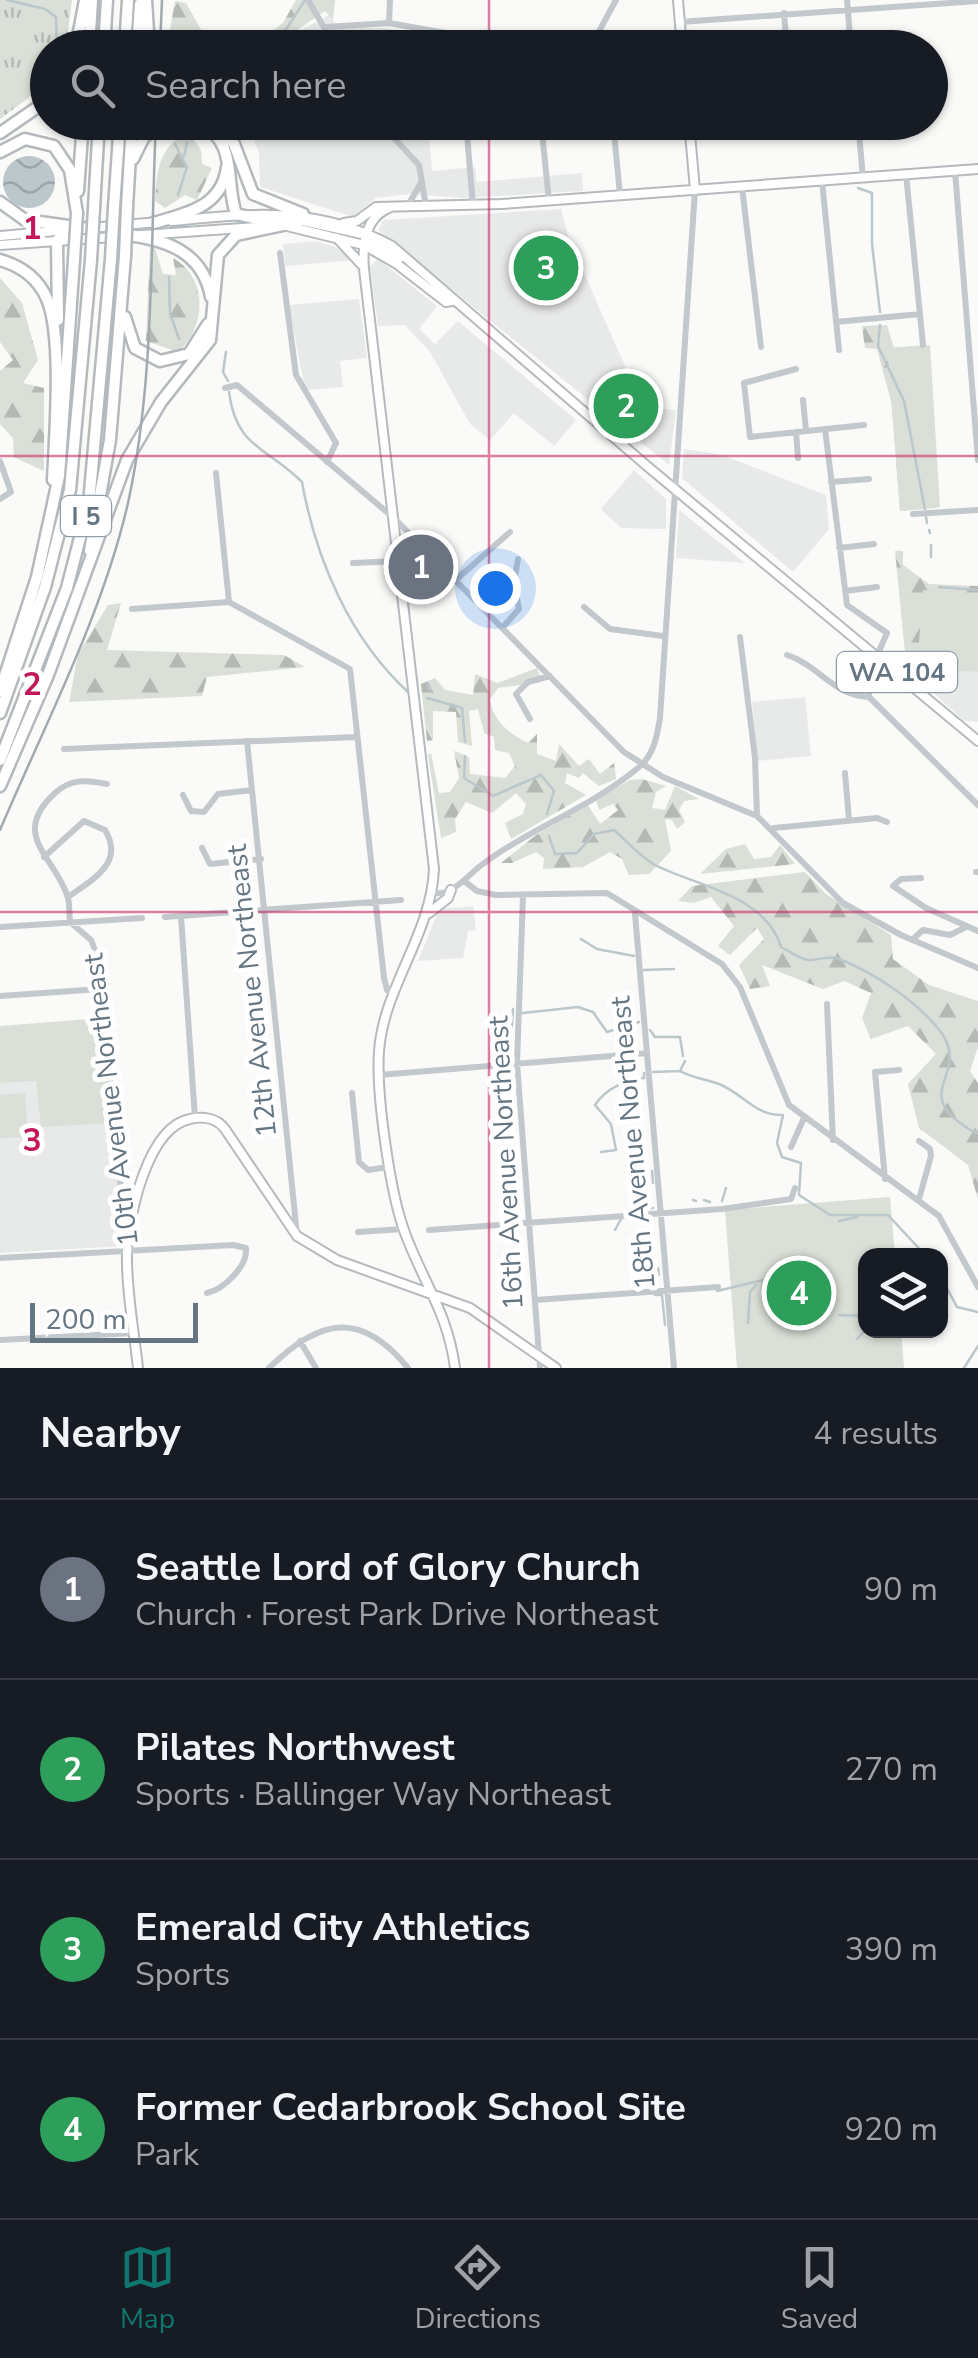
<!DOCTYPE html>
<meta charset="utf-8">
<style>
body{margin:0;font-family:"Nunito Sans",sans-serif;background:#20242c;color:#f1f3f6}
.controls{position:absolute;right:30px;bottom:30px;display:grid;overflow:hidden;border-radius:20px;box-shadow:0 2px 8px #0004}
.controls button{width:90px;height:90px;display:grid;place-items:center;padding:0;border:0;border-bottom:2px solid #363941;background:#171b24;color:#f1f3f6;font:50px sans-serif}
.scale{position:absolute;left:30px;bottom:25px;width:168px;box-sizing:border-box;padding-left:10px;border:5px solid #657683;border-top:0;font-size:28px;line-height:35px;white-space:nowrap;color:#657683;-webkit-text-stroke:8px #fff;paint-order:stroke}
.you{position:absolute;left:495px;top:588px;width:35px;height:35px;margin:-25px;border:8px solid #fff;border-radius:50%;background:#1a73e8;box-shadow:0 0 0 15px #1a73e833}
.badge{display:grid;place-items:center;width:65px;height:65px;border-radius:50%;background:#0f766e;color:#fff;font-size:32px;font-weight:700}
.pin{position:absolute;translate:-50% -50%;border:5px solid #fff;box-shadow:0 2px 10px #0006}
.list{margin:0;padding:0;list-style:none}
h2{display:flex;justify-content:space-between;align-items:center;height:130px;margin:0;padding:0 40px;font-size:42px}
h2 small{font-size:32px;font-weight:400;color:#9ea1a6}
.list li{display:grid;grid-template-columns:65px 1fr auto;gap:30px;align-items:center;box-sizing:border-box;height:180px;padding:0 40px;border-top:2px solid #363941}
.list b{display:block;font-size:38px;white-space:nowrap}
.list p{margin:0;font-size:32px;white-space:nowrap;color:#9ea1a6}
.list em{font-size:32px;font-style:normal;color:#9ea1a6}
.icon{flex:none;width:55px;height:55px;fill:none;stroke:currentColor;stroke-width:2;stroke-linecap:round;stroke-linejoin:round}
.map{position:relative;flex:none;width:978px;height:1368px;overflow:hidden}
.search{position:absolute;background:#171b24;box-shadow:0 2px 8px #0004;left:30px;right:30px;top:30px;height:110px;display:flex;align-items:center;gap:25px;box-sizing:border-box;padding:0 35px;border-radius:55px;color:#9ea1a6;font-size:38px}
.sheet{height:850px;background:#171b24}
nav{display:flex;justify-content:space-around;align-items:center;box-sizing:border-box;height:140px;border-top:2px solid #363941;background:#171b24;font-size:28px;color:#9ea1a6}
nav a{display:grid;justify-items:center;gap:5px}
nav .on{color:#0f766e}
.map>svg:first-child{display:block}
</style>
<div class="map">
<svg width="978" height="1368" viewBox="0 0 978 1368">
<defs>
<pattern id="grass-tufts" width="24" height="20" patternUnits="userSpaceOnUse" patternTransform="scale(2.5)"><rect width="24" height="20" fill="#dadfd7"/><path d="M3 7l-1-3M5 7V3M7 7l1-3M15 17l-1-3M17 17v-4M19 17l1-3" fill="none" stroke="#b4b9b4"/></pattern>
<pattern id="forest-firs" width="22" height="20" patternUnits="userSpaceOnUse" patternTransform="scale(2.5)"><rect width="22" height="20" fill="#dadfd7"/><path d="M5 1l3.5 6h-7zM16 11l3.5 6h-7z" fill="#b4b9b4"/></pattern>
<pattern id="water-waves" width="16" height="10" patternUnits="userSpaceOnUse" patternTransform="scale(2.5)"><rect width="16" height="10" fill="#bbc7cb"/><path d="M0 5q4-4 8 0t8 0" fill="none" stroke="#9ca6aa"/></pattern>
</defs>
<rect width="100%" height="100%" fill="#fafaf8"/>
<path fill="#e8e9e9" d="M329,15L338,28H385L430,36L428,48H282L281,41Z
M247,123H428L432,171L475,167L477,182L582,173L583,191L463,198L410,194L376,198L353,217L260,187L259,153Z
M561,209L569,239L628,373L646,375L644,407L676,410L669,465L378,230L384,220Z
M315,241L333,246L356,260L285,266L283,244Z
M378,259L437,306L419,329L435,344L458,321L576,420L554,446L514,413L490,440L470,424L430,352L405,325L378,326L370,266Z
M359,299L367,358L340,361L343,387L305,390L289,305Z
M684,449L722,455L826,495L829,529L793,572L682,478Z
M634,470L666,499V529L621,528L601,509Z
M679,510L745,563L676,558Z
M927,670L978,672V722L964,721L922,682L931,684Z
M805,697L811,756L757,761L752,702Z
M473,906L476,930L468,931L463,958L418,961L439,909Z
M36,1081L112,1123L124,1246L0,1253V1083Z"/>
<path fill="url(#grass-tufts)" d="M0,0H72L66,47L48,48L47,84L0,119Z"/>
<path fill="url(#forest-firs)" d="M296,0H335L333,20L325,11L281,41L282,47L250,48L283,23Z
M175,1L186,3L211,47H167Z
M180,136L193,139L201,150L202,164L212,168L197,200L185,195L165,208L155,201C157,172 157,155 180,136Z
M150,247L155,248L163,274L176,275L173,258C209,278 206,328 178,352L146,341Z
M0,278L22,303L38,360L23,383L44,388V471L14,457L13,438L0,424V371L13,360L0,342Z
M887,325L894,348L930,345L940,507L900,511L892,405L877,349L865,348L862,326Z
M895,551H903V565L929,584L978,586V672L927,670L933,684L922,682L906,663Z
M121,603L107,650L284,655L305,667L207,677L202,696L69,702L78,654L108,605Z
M537,668L542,682L498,688L490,699C493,721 509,734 528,743L537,734V754L556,761L559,744L579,766L589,759L600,774L614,763L616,779L599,786L583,773L579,778L567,773L565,783L586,795L511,839L505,823L523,814L526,804L516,793L492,813L466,802L455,819L456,832L441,838L428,755L431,753L439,793L450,792L459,778L454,751L469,757L470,774L505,778L515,766L509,753L495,750L494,737L484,733L478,709L469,711L472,746L458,742L456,712L433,711V740L427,741L421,684L435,678L445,690L473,695L475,674L497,683Z
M642,779L666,786L656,792L652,808L665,810L675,786L699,799L684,801L679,810L685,822L677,829L672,820L665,819L671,851L649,874L629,875L622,859L610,852L583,867L543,869L544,858L536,852L512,863H501L536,835L588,805L600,824L618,810L613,804L599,810L596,800L630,780Z
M745,844L754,859L771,857L780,845L795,864L700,874L726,849Z
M805,872L826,894L891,935L893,959L929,985L978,1001V1047L970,1071L978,1083V1199L968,1165L919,1128L908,1084L936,1054L908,1026L871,1039L862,1018L871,993L844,981L823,989L762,965L770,986L750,989L739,965L764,939L757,928L730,955L718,946L734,926L711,897L694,903L678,901L692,886Z"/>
<path fill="#dadfd7" d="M926,345L937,508L900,511L887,348Z
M923,590L978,594V670L917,668Z
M102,1018L112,1123L41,1127L36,1081L0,1083V1026Z
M25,1093L28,1137L0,1138V1095Z
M890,1197L895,1255L866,1256V1330L901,1331L904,1368H737L725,1210Z"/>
<path fill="url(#water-waves)" d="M3 182a26 26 0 1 1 52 0a26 26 0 1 1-52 0Z"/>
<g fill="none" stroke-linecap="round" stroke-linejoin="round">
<path stroke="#bbc7cb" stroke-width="2.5" d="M7,0L45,9L56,17L57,48
M262,48L287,28L305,0
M175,144L187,167L178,195
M184,156L187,143
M858,188L872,193V244L880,312
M169,277L170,313L179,339
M880,325L878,346L904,401L925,509
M226,352L223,372L228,381
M229,392C236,448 267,447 302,482C316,560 350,639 409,693
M926,517L927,523
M929,530L930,533
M931,557V545
M939,587L978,590
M428,684L430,690
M427,698L462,708L465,742
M465,756L464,778L493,796L541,775L554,791L547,814
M549,836L555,854L577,853L594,834L614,830C627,841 640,857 655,865C699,887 765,895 781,947C789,951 799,959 809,960C819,960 829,955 839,959C873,972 918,1002 940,1031C974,1075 902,1094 978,1134
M581,939L597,949L634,956
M644,970L674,969
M523,1013L578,1007L593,1012L607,1032L639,1022
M493,1017L513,1014
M650,1030L655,1037H680L683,1056
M510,1053L513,1009
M685,1061L680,1071C692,1078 705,1079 719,1084C744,1094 755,1116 783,1115L777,1143L782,1157L801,1163L799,1195L830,1215H888L926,1256
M653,1072L680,1071
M601,1152L616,1150L611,1124L595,1105C606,1088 626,1080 644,1078V1073
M652,1171L653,1183
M693,1200L696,1201
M704,1200L710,1202
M722,1201L726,1188
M633,1209L653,1208
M839,1221L857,1217
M615,1230L621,1219
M658,1268L659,1275
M940,1275L957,1307L978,1312
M717,1291L763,1280
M655,1295H662L665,1325
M839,1315L866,1316
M748,1323L750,1292L756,1285
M876,1330V1333
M857,1339L866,1329
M964,1368L978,1346"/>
<g stroke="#b5babe" stroke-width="12">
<path id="major" d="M678,0L682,48
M689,122L695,190
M391,207C365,216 362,245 364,269L434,869C431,935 384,986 379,1051C376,1094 390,1193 405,1233C423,1282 448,1313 455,1368
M263,219L303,221L362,234
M172,221C251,213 320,206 392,246L647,466L978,741
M344,223L357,221L376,207L502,204L978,169
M0,236L158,222
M337,238L361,264
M0,245L283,225L364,245L397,264L446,302L452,301
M364,245L376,243L400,258
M429,913L448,898L451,890
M138,1368C134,1330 126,1289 127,1252C129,1214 148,1127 190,1119C203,1116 217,1118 225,1129L297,1236L337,1260L470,1308L556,1368"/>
</g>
<g stroke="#b4b9bd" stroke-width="15">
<path id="highway" d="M146,0L149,48
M76,48L85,0
M89,48L92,0
M104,48L107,0
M125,48L128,0
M137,48L140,4
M198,122C239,142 224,179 236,214L257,219
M214,122L234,144L253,194L303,214
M0,133L48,100
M0,152L25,139L54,146L70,170L77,213
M133,159L144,137L163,122
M78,191L83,122
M0,202L25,220L83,228
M114,207L120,122
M127,207L132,122
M94,208L99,122
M154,223C187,213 222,207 227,167
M128,235C168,240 203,253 211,297
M0,260C21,266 38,278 47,299C63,335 55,437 53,480
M125,317L135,348L160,361L189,354L208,324
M58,320L57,241L68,229
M90,551L110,440L125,256
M0,691L37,577L59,476L74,260
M0,713L45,587L70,490L91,260
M0,760L67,588L89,503L111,259
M0,786L48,675L127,460L161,402L210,340L218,255L236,235L283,225"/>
</g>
<path stroke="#c3c8cc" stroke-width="6" d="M308,0L336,48
M847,0L851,48
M784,13L787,48
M680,22L978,1
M389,23L390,0
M326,27L389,23L479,39L560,34L589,48
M787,42L851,38
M590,48L616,0
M379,122L419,165L426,206
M466,122L473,206
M541,122L549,201
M613,122L620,195
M858,122L863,178
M955,171L978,460
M906,174L923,345
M822,181L839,350
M742,187L761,347
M407,207L422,181
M280,253L296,375L336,443L327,462
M836,322L920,314
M796,369L744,383L750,437L864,425
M225,388L237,385L395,519L624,752L663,777L757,816L843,903L901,935L978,968
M803,400L806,431
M825,429L847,605L887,633L869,674V697L978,805
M796,432L798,458
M0,461L11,492L0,499
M216,473L229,602
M831,482L869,479
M913,514L978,510
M839,548L874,544
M398,554L408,544L418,545
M353,563L399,561
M457,579L510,532
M845,591L877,587
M229,602L350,669L384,978L387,990L394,992
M584,607L610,629L663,636
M132,609L229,602
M503,627L519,609L514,582L518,559
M740,637L755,758L757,816
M787,655C819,665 832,695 869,697
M530,719L516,694L528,682L550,676
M247,741L297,1235
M64,749L356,737
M845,773L849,820
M183,795L191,811L204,812L218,794L252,790
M774,828L877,818L887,822
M202,848L210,864L261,859
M44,857L84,821L105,830C125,863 93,879 68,897
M976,872H978
M921,878L901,879L893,886L926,908L978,931
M464,881L477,891L496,895L607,893L722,964L740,987L789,1105L939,1216L978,1287
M433,893C452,896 465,878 479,867C528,829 591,808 639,767C654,755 657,736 660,718L695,190
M523,896L517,1063L540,1368
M635,914L674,1368
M181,916L195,1118
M165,917L401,900
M70,922L91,940L97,955L126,1238
M70,922C69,915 70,905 68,898C57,858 8,836 55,793C71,778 88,780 107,784
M0,927L142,918
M912,940L923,930L950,935L966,927
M0,996L100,989
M827,1004L833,1140
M379,1075L647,1053
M352,1093L359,1162L368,1170L389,1167
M791,1147L804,1118
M885,1179L875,1072L899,1070
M919,1199L931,1156L930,1149L919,1141
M429,1230L722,1209L791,1199L795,1188
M358,1232L403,1229
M0,1258L233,1245L246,1248C248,1266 224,1289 207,1293
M535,1300L718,1287
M0,1340L134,1333
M300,1341L316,1368
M269,1368C320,1318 361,1310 408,1368"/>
<use href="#major" stroke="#fff" stroke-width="8"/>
<use href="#highway" stroke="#fff" stroke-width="10"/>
<path stroke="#a2aab0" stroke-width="2.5" d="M160,48L162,0
M0,830C45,724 102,616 128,503C155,380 150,248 156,122"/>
<g stroke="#b4b9bd" stroke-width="15" stroke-linecap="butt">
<path id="highway-bridge" d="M125,256L127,207
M111,259L114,207
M74,260L77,213
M91,260L94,208"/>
</g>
<use href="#highway-bridge" stroke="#fff" stroke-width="10"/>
</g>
<path fill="none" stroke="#c2185b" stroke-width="2.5" stroke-opacity="0.55" d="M489,0V48M489,122V1368M0,456H978M0,912H978"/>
<g text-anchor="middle" stroke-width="10" stroke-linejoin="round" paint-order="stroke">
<g fill="#fff" stroke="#939fa8" stroke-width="2.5">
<rect x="61" y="496" width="50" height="40" rx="8"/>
<rect x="837" y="652" width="120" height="40" rx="8"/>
</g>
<g font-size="25" font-weight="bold" fill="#657683">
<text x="86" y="525">I 5</text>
<text x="897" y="681">WA 104</text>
</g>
<g font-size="28" fill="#657683" stroke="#fff">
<text transform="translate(251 991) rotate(-96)" y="10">12th Avenue Northeast</text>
<text transform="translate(110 1100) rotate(-97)" y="10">10th Avenue Northeast</text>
<text transform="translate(632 1143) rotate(-95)" y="10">18th Avenue Northeast</text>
<text transform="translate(505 1163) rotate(-93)" y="10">16th Avenue Northeast</text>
</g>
</g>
<g font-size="32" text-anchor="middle" font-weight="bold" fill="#c2185b" stroke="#fff" stroke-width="10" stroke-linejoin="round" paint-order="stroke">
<text x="32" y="239">1</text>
<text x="32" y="695">2</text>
<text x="32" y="1151">3</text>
</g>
</svg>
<div class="controls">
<button><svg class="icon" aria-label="layers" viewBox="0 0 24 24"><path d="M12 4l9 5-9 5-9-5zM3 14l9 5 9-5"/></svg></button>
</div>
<div class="scale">200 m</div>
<div class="you"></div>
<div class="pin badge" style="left:421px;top:567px;background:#6b7280">1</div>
<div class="pin badge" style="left:626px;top:406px;background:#2e9e5b">2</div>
<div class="pin badge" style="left:546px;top:268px;background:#2e9e5b">3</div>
<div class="pin badge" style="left:799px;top:1293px;background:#2e9e5b">4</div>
<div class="search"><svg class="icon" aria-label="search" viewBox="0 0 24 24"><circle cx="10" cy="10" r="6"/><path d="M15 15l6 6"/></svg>Search here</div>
</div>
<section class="sheet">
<h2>Nearby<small>4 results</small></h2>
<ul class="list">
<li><span class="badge" style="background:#6b7280">1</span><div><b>Seattle Lord of Glory Church</b><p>Church · Forest Park Drive Northeast</p></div><em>90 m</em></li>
<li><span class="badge" style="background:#2e9e5b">2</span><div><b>Pilates Northwest</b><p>Sports · Ballinger Way Northeast</p></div><em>270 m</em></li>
<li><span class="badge" style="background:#2e9e5b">3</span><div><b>Emerald City Athletics</b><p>Sports</p></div><em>390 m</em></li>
<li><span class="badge" style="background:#2e9e5b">4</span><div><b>Former Cedarbrook School Site</b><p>Park</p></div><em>920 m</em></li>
</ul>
</section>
<nav>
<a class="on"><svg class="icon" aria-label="map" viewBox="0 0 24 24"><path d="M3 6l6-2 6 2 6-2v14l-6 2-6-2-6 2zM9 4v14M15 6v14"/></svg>Map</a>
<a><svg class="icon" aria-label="directions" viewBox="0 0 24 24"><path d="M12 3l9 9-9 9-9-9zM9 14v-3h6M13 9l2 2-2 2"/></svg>Directions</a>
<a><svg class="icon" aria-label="saved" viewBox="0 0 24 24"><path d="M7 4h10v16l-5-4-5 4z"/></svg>Saved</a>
</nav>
